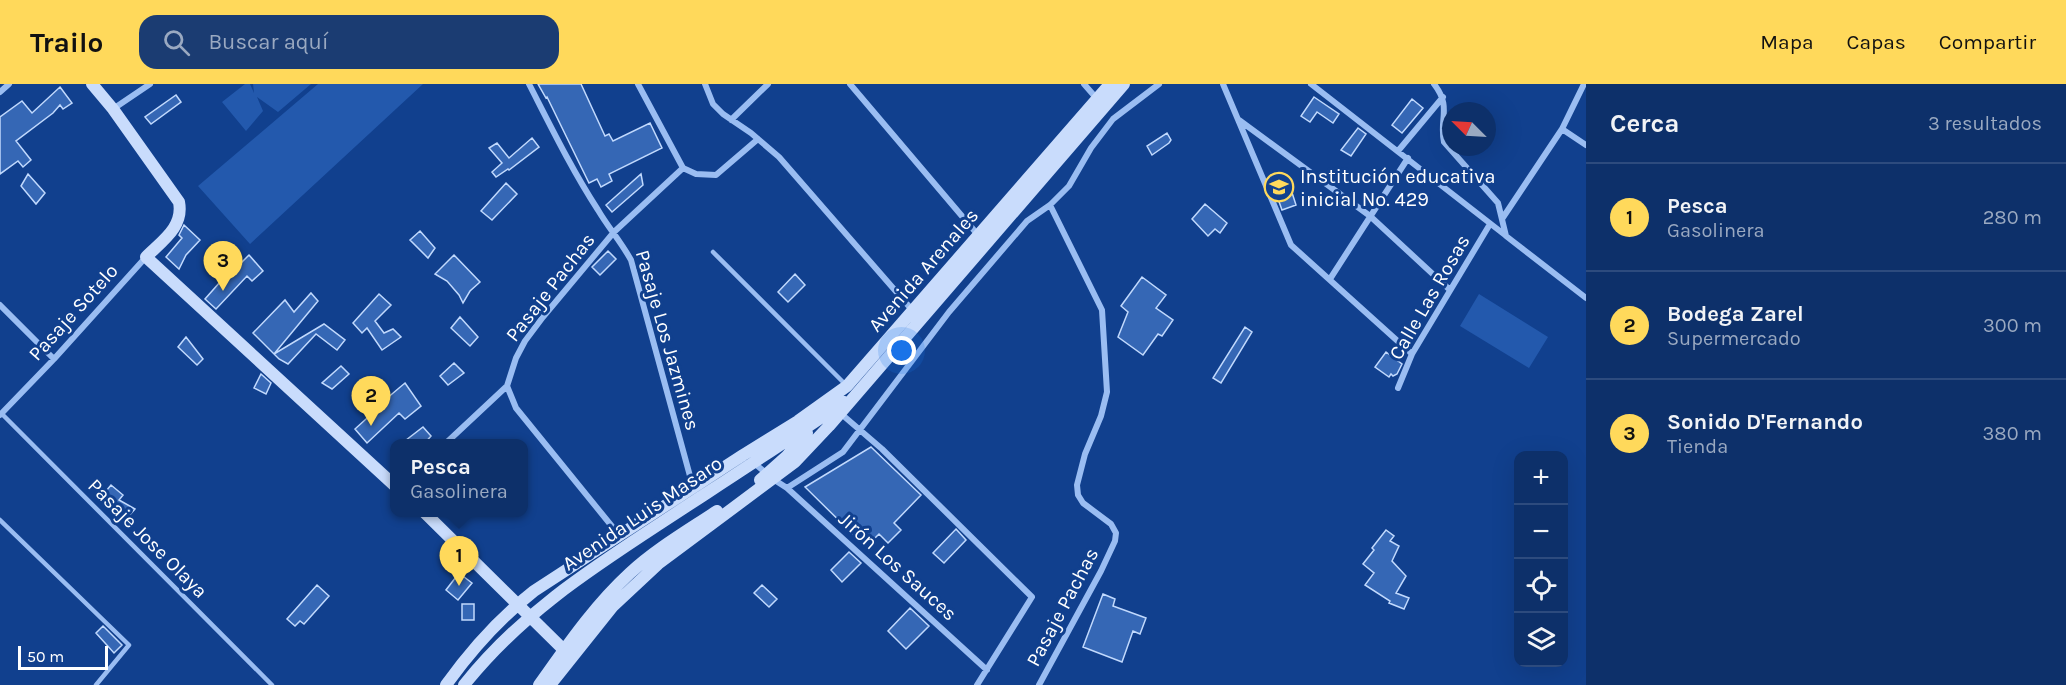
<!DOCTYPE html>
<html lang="es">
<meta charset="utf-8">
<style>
body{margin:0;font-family:Karla,sans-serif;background:#1b3c72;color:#f1f3f6}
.controls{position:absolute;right:18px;bottom:18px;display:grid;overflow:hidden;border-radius:12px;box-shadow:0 6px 24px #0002}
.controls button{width:54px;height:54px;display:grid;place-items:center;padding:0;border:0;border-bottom:2px solid #2d4b7e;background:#0d306a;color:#f1f3f6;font:30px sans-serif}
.compass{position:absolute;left:1442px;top:18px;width:54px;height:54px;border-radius:50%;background:#0d306a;box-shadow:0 6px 24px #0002;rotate:294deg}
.scale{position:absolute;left:18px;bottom:15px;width:90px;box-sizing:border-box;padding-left:6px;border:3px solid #fff;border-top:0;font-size:16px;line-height:21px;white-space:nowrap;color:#fff;-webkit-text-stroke:4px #11408e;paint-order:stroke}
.you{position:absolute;left:902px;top:267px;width:21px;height:21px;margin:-15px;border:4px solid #fff;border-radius:50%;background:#1a73e8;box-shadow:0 0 0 9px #1a73e833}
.badge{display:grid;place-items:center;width:39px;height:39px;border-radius:50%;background:#ffd95b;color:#111;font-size:20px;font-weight:700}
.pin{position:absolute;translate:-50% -50px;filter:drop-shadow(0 2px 3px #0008)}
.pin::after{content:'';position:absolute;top:32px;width:21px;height:18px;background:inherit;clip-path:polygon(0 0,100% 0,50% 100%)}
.popup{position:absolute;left:390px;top:355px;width:138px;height:78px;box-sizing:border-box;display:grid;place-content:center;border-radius:12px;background:#0d306a;filter:drop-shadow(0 2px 4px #0005);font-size:20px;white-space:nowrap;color:#9aa9c1}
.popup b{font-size:22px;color:#f1f3f6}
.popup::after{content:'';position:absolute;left:50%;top:100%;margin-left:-12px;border:12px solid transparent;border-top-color:#0d306a}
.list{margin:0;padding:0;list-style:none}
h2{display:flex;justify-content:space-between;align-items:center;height:78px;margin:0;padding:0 24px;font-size:26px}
h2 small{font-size:20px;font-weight:400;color:#9aa9c1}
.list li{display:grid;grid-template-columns:39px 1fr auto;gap:18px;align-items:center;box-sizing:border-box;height:108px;padding:0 24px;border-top:2px solid #2d4b7e}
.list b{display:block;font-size:22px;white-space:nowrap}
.list p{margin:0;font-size:20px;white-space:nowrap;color:#9aa9c1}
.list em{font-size:20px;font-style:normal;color:#9aa9c1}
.icon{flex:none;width:33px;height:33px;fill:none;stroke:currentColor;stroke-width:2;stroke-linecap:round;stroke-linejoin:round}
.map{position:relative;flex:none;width:1586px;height:601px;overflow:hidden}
header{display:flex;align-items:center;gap:36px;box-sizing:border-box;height:84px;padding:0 30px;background:#ffd95b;color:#111}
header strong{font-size:28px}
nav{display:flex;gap:33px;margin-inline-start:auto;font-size:21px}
.search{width:420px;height:54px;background:#1b3c72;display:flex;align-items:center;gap:15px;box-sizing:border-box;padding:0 21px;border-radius:18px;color:#9aa9c1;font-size:22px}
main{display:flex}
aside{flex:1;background:#0d306a}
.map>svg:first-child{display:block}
</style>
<header>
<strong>Trailo</strong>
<div class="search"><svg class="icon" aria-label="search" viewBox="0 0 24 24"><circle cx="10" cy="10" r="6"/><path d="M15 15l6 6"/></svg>Buscar aquí</div>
<nav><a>Mapa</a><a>Capas</a><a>Compartir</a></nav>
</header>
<main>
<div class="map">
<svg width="1586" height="601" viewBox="0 0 1586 601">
<rect width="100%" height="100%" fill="#11408e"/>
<path fill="#2359ad" d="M245,0H250L254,9L253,0H311L278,28L257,13L263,27L246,47L222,18Z
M318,0H423L250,160L198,102Z
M1479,210L1548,253L1529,284L1460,242Z"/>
<path fill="#3567b5" stroke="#c1d9fd" stroke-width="1.5" d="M538,0H581L605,52L609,50L613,57L650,39L662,64L609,90L612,97L601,103L597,95L589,99L547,13L546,14Z
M60,3L72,19L63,25L60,21L53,29L16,57L31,76L23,83L18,77L0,90V33L22,17L32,29Z
M176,11L181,18L151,40L145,33Z
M1314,13L1339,30L1333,39L1317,28L1310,38L1301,32Z
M1412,15L1423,24L1402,49L1392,41Z
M1358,44L1366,50L1351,72L1341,66Z
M1167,49L1171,56L1169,59L1152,71L1147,62Z
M532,54L539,63L509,86L508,85L496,93L492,88L502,79L489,64L497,59L509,74Z
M28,90L45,109L36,120L21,102Z
M641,90L643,101L612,128L606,121Z
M1287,93L1296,121L1282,126L1272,98Z
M506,99L517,110L492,136L481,127Z
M1205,120L1227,139L1220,149L1215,145L1208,152L1192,135Z
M184,141L200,156L186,171L179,185L166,173L182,154L179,151Z
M420,147L435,164L428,174L410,156Z
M219,163L239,181L249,171L263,187L252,197L247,192L216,225L205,215L228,189L210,174Z
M608,167L616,175L600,191L592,183Z
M454,171L480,198L470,207L463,219L459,211L447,197L435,190Z
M795,190L805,201L788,218L778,208Z
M1142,193L1166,211L1156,224L1173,236L1162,252L1158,250L1143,271L1118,253L1128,228L1121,222Z
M311,209L318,217L274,270L324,240L345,256L337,266L316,250L288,280L279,275L253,249L285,216L294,228Z
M379,210L391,221L375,237L384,249L393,245L401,253L382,266L367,244L362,249L353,239Z
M460,233L478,253L470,262L451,244Z
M1245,243L1252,248L1221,299L1213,294Z
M186,253L203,275L197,281L178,263Z
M1386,268L1402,280L1397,290L1393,292L1391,290L1389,293L1375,283Z
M454,279L464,289L448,301L440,292Z
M341,282L349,290L332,305L322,299Z
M261,290L271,299L266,310L254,304Z
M405,299L421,322L405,335L399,329L367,359L355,345L387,316L386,315Z
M423,343L431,352L424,360H401Z
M871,363L921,411L894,439L901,446L888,459L879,450L866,463L805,403Z
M111,401L123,411L119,416L135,425L128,433L102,412Z
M956,445L966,456L944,479L933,469Z
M1386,446L1394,452L1390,457L1399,462L1392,477L1406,492L1396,509L1409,514L1404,525L1389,519L1390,517L1365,501L1374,489L1363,480L1374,466L1372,464Z
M849,468L861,479L842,498L831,486Z
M459,489L472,499L458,516L446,506Z
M317,501L329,512L304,540L300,537L295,542L287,535Z
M762,501L777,515L769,523L754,509Z
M1103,510L1115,515L1113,522L1146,534L1140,550L1133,547L1122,578L1083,563Z
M462,520H474V536H462Z
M910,524L929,542L906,565L888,547Z
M103,542L122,561L114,569L96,549Z"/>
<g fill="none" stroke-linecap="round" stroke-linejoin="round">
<path stroke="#9abdf2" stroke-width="4.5" d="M713,168L847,302
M2,330L272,601
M0,436L129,561L96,601"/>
<path stroke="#9abdf2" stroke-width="6" d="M529,0C551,43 572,86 598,126C608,143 621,158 631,176L693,403
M638,0L683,84
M705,0L713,20L723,30L751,49L779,73L913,227
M850,0L978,151
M1084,0L1098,16
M1223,0L1291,161L1412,270
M1311,0L1505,151
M1434,0C1452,23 1439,35 1444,58L1498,119L1506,152L1586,214
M0,8L9,0
M113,25L150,0
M731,36L768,0
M1239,36L1370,132L1450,206
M1562,45L1586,61
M1398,67L1443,13
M683,84L696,90L716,91L758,55
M1502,135L1562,45L1584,0
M1330,195L1408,74
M0,221L54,275
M507,302L516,324L619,451
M1398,304L1412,270L1490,140
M839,328L882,365L1032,513L977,601
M0,331L54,275L146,173
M445,360L507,302L516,274L525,257L543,233L614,148L683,84
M754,379L773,395L787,404L987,586
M787,404L843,368L949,228L1027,137L1050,121L1069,102L1091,64L1113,35L1159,0
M1039,601L1101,487L1115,457L1116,449L1111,440L1083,419L1078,411L1077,401L1085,370L1101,332L1107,308L1102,226L1050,121"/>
<path stroke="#c9dcfc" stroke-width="12" d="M92,0L113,25L179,118C184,143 162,157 146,173L394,401
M760,396L787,372L807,349
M424,428L568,570
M446,601C471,566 501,533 534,507L743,371L798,337L847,302L1110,0
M464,601C520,531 586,488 661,439C722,399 783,360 844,318
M539,601C567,562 594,522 630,489C656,465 687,447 717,427
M550,601L613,522L658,480L795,378L829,342L1124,0"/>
</g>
<defs>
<g id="school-ring" transform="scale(1.5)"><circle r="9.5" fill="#11408e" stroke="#ffd95b" stroke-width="1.5"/><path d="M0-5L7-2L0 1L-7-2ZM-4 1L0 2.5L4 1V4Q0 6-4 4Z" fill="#ffd95b"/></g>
</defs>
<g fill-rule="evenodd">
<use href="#school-ring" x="1279" y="103"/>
</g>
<g text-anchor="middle" stroke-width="6" stroke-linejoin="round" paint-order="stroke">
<g font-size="20" fill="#fff" stroke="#11408e" text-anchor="start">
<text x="1300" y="99">Institución educativa<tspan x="1300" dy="23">inicial No. 429</tspan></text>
</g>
<g font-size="20" fill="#fff" stroke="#11408e">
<text transform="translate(923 186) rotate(-49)" y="7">Avenida Arenales</text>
<text transform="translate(550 203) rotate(-52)" y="7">Pasaje Pachas</text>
<text transform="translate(1429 213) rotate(-60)" y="7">Calle Las Rosas</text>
<text transform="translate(73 228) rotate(-48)" y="7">Pasaje Sotelo</text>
<text transform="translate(668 256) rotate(74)" y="7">Pasaje Los Jazmines</text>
<text transform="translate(642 429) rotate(-34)" y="7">Avenida Luis Masaro</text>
<text transform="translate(148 454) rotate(45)" y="7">Pasaje Jose Olaya</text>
<text transform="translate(898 482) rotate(42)" y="7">Jirón Los Sauces</text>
<text transform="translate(1062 523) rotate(-62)" y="7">Pasaje Pachas</text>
</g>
</g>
</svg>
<div class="controls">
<button>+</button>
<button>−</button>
<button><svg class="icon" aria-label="locate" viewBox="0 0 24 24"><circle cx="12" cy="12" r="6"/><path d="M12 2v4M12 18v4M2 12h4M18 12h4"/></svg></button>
<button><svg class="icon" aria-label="layers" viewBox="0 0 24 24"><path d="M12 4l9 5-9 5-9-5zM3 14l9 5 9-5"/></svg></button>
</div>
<svg class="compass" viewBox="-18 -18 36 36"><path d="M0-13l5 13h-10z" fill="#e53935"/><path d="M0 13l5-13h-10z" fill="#9aa9c1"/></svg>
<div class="scale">50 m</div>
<div class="you"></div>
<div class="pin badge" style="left:459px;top:502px">1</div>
<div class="popup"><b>Pesca</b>Gasolinera</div>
<div class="pin badge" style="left:371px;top:342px">2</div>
<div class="pin badge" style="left:223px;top:207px">3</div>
</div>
<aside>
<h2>Cerca<small>3 resultados</small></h2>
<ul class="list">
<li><span class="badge">1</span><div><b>Pesca</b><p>Gasolinera</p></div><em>280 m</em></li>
<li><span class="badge">2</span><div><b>Bodega Zarel</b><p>Supermercado</p></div><em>300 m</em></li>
<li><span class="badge">3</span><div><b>Sonido D'Fernando</b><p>Tienda</p></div><em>380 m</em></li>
</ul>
</aside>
</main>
